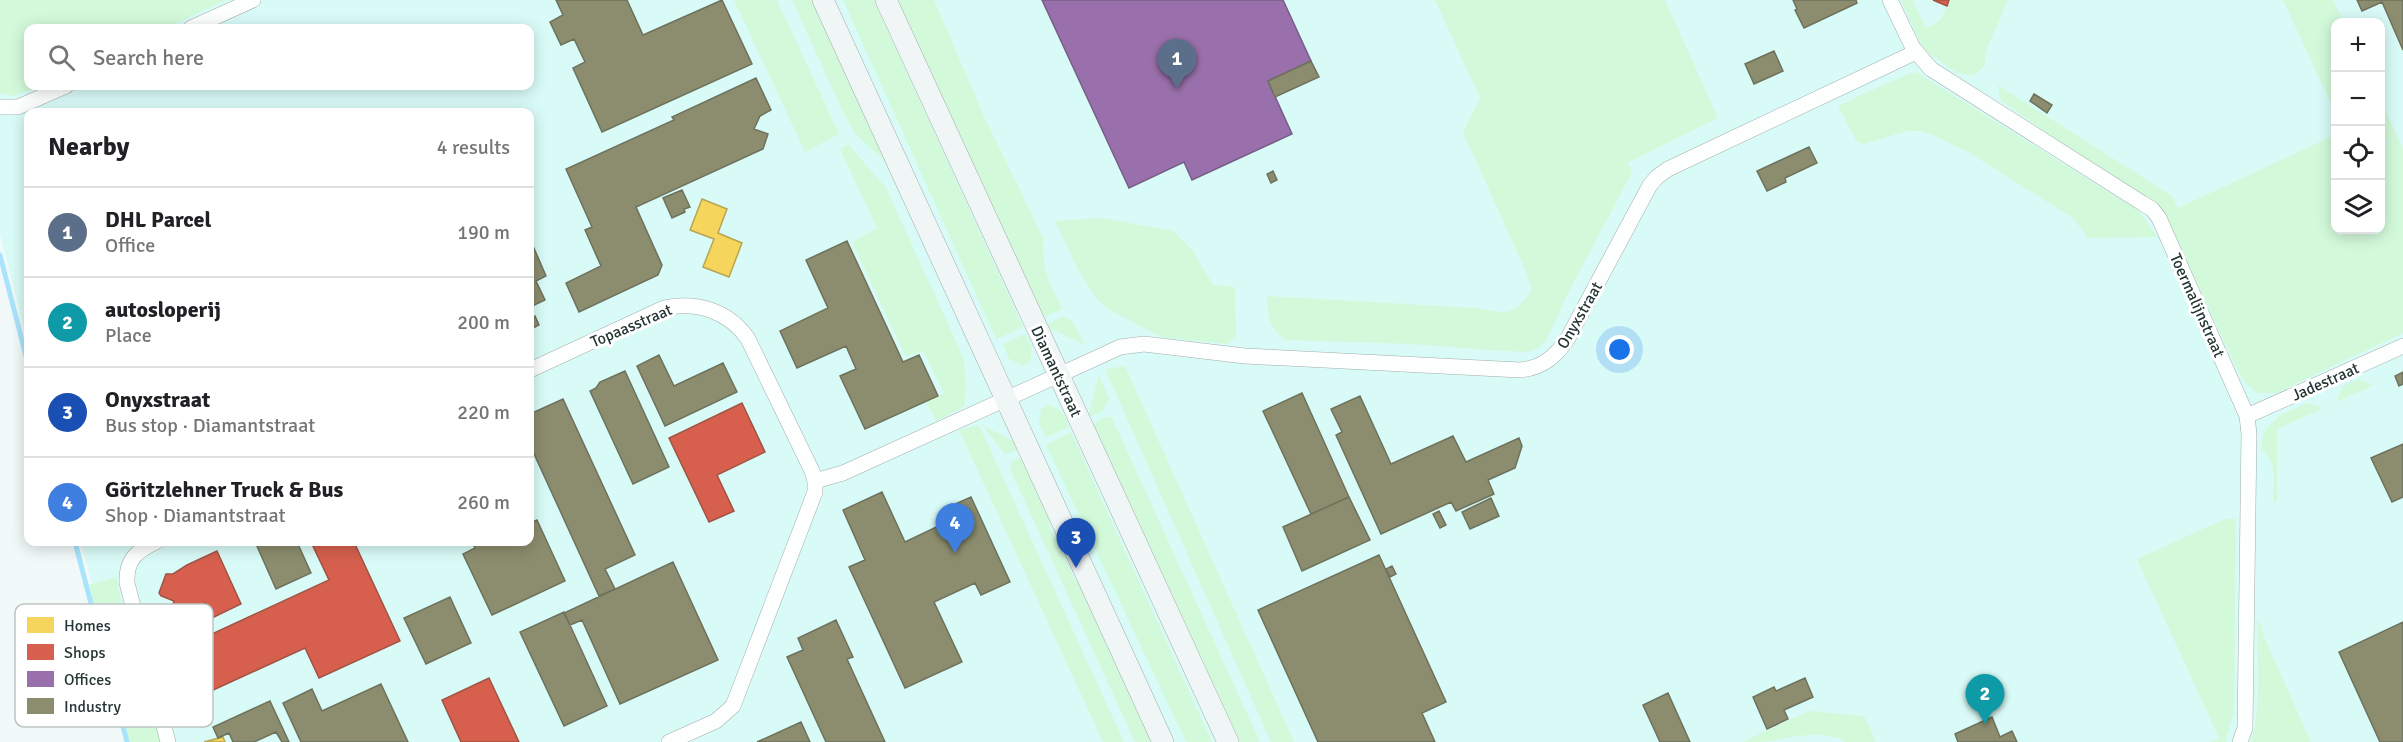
<!DOCTYPE html>
<meta charset="utf-8">
<style>
body{margin:0;font-family:Signika,sans-serif;background:#f6f6f6;color:#202124}
.controls{position:absolute;right:18px;top:18px;display:grid;overflow:hidden;border-radius:12px;box-shadow:0 3px 15px #0003}
.controls button{width:54px;height:54px;display:grid;place-items:center;padding:0;border:0;border-bottom:2px solid #e0e0e0;background:#fff;color:#202124;font:30px sans-serif}
.you{position:absolute;left:1620px;top:350px;width:21px;height:21px;margin:-15px;border:4px solid #fff;border-radius:50%;background:#1a73e8;box-shadow:0 0 0 9px #1a73e833}
.badge{display:grid;place-items:center;width:39px;height:39px;border-radius:50%;background:#6c7b79;color:#fff;font-size:20px;font-weight:700}
.pin{position:absolute;translate:-50% -50px;filter:drop-shadow(0 2px 3px #0008)}
.pin::after{content:'';position:absolute;top:32px;width:21px;height:18px;background:inherit;clip-path:polygon(0 0,100% 0,50% 100%)}
.list{margin:0;padding:0;list-style:none}
h2{display:flex;justify-content:space-between;align-items:center;height:78px;margin:0;padding:0 24px;font-size:26px}
h2 small{font-size:20px;font-weight:400;color:#757577}
.list li{display:grid;grid-template-columns:39px 1fr auto;gap:18px;align-items:center;box-sizing:border-box;height:90px;padding:0 24px;border-top:2px solid #e0e0e0}
.list b{display:block;font-size:22px;white-space:nowrap}
.list p{margin:0;font-size:20px;white-space:nowrap;color:#757577}
.list em{font-size:20px;font-style:normal;color:#757577}
.icon{flex:none;width:33px;height:33px;fill:none;stroke:currentColor;stroke-width:2;stroke-linecap:round;stroke-linejoin:round}
.map{position:relative;flex:none;width:2403px;height:742px;overflow:hidden}
.search{position:absolute;background:#fff;box-shadow:0 3px 15px #0003;left:24px;top:24px;width:510px;height:66px;display:flex;align-items:center;gap:15px;box-sizing:border-box;padding:0 21px;border-radius:12px;color:#757577;font-size:22px}
.panel{position:absolute;background:#fff;box-shadow:0 3px 15px #0003;left:24px;top:108px;width:510px;height:438px;border-radius:12px}
.map>svg:first-child{display:block}
</style>
<div class="map">
<svg width="2403" height="742" viewBox="0 0 2403 742">
<rect width="100%" height="100%" fill="#f1faf9"/>
<path fill="#d9fbf7" fill-rule="evenodd" d="M0,0H2403V742H133L81,542H530V112H28V344L0,235ZM2336,22H2380V230H2336ZM28,28H530V86H28Z"/>
<path fill="#d3f9db" d="M0,0H226L165,28H28V86H42L13,96L0,93Z
M734,0H777L839,134L805,152Z
M792,0H821L895,170L855,134L843,112Z
M843,0H874L1023,327L996,339Z
M897,0H934L986,121L1043,237L1044,264L1048,279L1062,309L1042,318Z
M1435,0H1665L1718,118L1627,163L1632,170L1629,178L1567,295L1547,339L1539,348L1529,352L1505,351L1411,344L1286,340C1269,329 1268,316 1267,296L1475,308C1508,313 1510,318 1532,291L1527,274L1463,132L1480,98Z
M1901,0H1913L1925,27C1941,25 1944,13 1949,0H2008L1985,53V65L1973,76L1957,73L1923,49Z
M2283,0H2333L2344,22H2336L2335,112Z
M1916,72L2139,211L2157,237L2088,238L2073,218L1968,152L1930,134L1919,131H1906L1865,144L1857,142L1838,106L1907,74Z
M1998,85L2172,196L2178,208L2335,135L2336,230H2380L2381,101L2403,149V333L2276,393H2257L2247,385L2238,371L2167,218L2000,100Z
M848,144L886,188L964,359L966,387L964,407L936,421L926,402L944,393L923,351L906,357L852,242L877,228L840,149Z
M1102,218L1173,231L1193,251L1213,285L1235,287L1236,336L1227,344L1161,337L1108,309L1097,299L1078,270L1055,221Z
M1064,316L1072,321L1085,345L1045,326Z
M1025,334L1032,348L1030,362L1022,366L1009,359L1003,344Z
M1125,366L1294,742H1271L1105,369Z
M1099,375L1109,398L1103,411L1088,417Z
M2359,379L2374,385L2336,402L2343,386Z
M2307,403L2324,408L2277,429V501L2273,503C2273,484 2278,462 2262,450C2262,434 2264,427 2278,419L2277,417Z
M1049,405L1062,411L1069,427L1045,438L1039,423L1041,409Z
M1111,416L1260,742H1237L1092,425L1101,419Z
M979,425L1124,742H1103L959,430Z
M982,425L1026,447L1005,454Z
M1071,432L1212,742H1186L1046,445Z
M1026,455L1056,519L1048,523L1076,582L1084,579L1159,742H1135L1010,469L1011,462Z
M2225,519H2236L2234,712L2225,742H2210L2219,738L2137,559Z
M117,577L120,597L162,742H128L89,585Z
M2257,621L2260,622L2264,637L2311,742H2251C2262,709 2257,657 2257,621Z
M1809,711L1864,716L1876,742H1844L1842,739C1811,731 1801,736 1771,741C1762,742 1752,742 1742,742Z"/>
<path fill="#f6d55c" stroke="#b7a550" stroke-width="1.5" d="M702,199L727,209L718,233L742,243L729,277L703,267L714,239L690,230Z
M223,737L225,742H204Z"/>
<path fill="#d6604d" stroke="#a15346" stroke-width="1.5" d="M1933,0H1949L1947,6Z
M742,403L765,452L717,475L734,511L709,522L669,438Z
M311,542H354L400,641L319,678L305,648L198,697L177,650L329,580Z
M217,551L241,604L212,618L205,603L195,608L202,622L178,634L168,612L171,611L174,601L161,596L159,593L166,574H173L187,565Z
M489,678L519,742H461L442,700Z"/>
<path fill="#9970ab" stroke="#765f87" stroke-width="1.5" d="M1042,0H1283L1311,61L1268,81L1292,134L1192,180L1184,162L1129,188Z"/>
<path fill="#8c8c6e" stroke="#6d725d" stroke-width="1.5" d="M556,0H627L643,35L722,0L752,64L602,132L573,68L585,62L574,39L561,45L550,22L563,15Z
M1793,0H1856L1857,3L1804,28L1795,10L1797,9Z
M2357,0H2403V50L2382,2L2362,11Z
M1774,51L1783,71L1754,84L1745,64Z
M1311,61L1319,77L1275,97L1268,81Z
M756,78L771,110L760,116L754,129L768,134L763,149L636,207L662,265L658,275L579,312L566,283L601,266L585,230L592,227L566,169L674,120L672,117Z
M2034,94L2052,105L2047,113L2030,101Z
M1809,147L1817,163L1785,178L1786,182L1767,191L1757,171Z
M1273,171L1277,180L1271,183L1267,174Z
M682,190L690,207L684,209L685,212L672,218L663,198Z
M530,239L546,276L536,281L545,300L530,307Z
M847,241L903,362L919,355L938,396L865,429L840,376L856,369L846,346L797,368L780,331L828,308L806,260Z
M535,316L539,325L533,328L530,319Z
M659,355L674,386L723,363L737,392L665,426L637,366Z
M625,371L669,467L633,484L590,391L596,388L600,382Z
M2403,372V384L2399,386L2395,376Z
M1302,393L1349,497L1311,514L1263,411Z
M1360,396L1391,464L1453,436L1466,462L1519,438L1522,446L1515,468L1488,480L1494,494L1456,511L1451,502L1381,534L1336,435L1342,432L1331,409Z
M563,399L635,555L605,569L615,589L599,596L530,445V414Z
M2403,444V497L2392,502L2371,458Z
M882,492L905,542L947,522L942,510L971,497L1010,582L981,595L975,583L934,602L962,662L905,688L849,567L865,560L843,510Z
M1349,497L1370,540L1302,571L1283,527Z
M1491,498L1499,516L1470,529L1462,512Z
M1439,511L1446,525L1440,528L1433,514Z
M537,520L565,581L492,615L463,554L475,548L472,542H530V523Z
M262,542H297L311,573L276,589L256,544Z
M1379,555L1446,702L1422,713L1435,742H1318L1258,610Z
M673,562L718,660L620,704L582,620L570,625L564,613Z
M1392,566L1396,574L1390,577L1386,569Z
M450,597L471,643L426,664L404,618Z
M564,612L607,706L564,726L520,632Z
M836,620L853,657L847,659L885,742H826L787,657L803,650L798,638Z
M2403,622V742H2380L2339,652Z
M1805,678L1813,697L1784,710L1788,719L1767,729L1753,697L1774,687L1776,691Z
M381,684L408,742H301L283,703L312,689L322,711Z
M1668,693L1690,742H1660L1643,705Z
M270,701L289,742H282L276,732L254,742H233L229,733L218,738L213,727Z
M1992,717L2000,737L2012,731L2017,742H1958L1955,734Z
M801,722L810,742H757Z"/>
<g fill="none" stroke-linecap="round" stroke-linejoin="round">
<path stroke="#aae4fc" stroke-width="5" d="M0,255L28,364
M75,542L127,742"/>
<g stroke="#a2adac" stroke-width="16">
<path id="street" d="M1890,0L1913,48L1931,69L2142,203L2152,209L2159,218L2247,416L2249,434L2245,728L2240,742
M191,28L253,0
M0,107H18L66,86
M530,370L664,308C697,301 729,311 748,339L812,471L815,481V492L733,706L716,721L669,742
M2247,416L2403,346
M815,481L843,473L1092,360L1120,347L1144,344L1245,356L1520,370C1543,368 1556,356 1568,338L1650,185L1657,177L1668,169L1916,52
M156,542C136,551 126,560 127,583L168,742"/>
</g>
<g stroke="#a2adac" stroke-width="22">
<path id="secondary" d="M823,0L1163,742
M886,0L1228,742"/>
</g>
<use href="#street" stroke="#fdfefe" stroke-width="15"/>
<use href="#secondary" stroke="#f0f5f6" stroke-width="21"/>
</g>
<g text-anchor="middle" stroke-width="6" stroke-linejoin="round" paint-order="stroke">
<g font-size="16" fill="#253634" stroke="#fff">
<text transform="translate(2198 305) rotate(66)" y="6">Toermalijnstraat</text>
<text transform="translate(1579 315) rotate(-60)" y="6">Onyxstraat</text>
<text transform="translate(631 325) rotate(-23)" y="6">Topaasstraat</text>
<text transform="translate(1057 371) rotate(65)" y="6">Diamantstraat</text>
<text transform="translate(2325 381) rotate(-24)" y="6">Jadestraat</text>
</g>
</g>
<rect x="15" y="604" width="198" height="123" rx="9" fill="#fff" stroke="#bec3c2" stroke-width="1.5"/>
<rect x="27" y="617" width="27" height="16" fill="#f6d55c"/>
<rect x="27" y="644" width="27" height="16" fill="#d6604d"/>
<rect x="27" y="671" width="27" height="16" fill="#9970ab"/>
<rect x="27" y="698" width="27" height="16" fill="#8c8c6e"/>
<g font-size="16" fill="#253634">
<text x="64" y="631">Homes</text>
<text x="64" y="658">Shops</text>
<text x="64" y="685">Offices</text>
<text x="64" y="712">Industry</text>
</g>
</svg>
<div class="controls">
<button>+</button>
<button>−</button>
<button><svg class="icon" aria-label="locate" viewBox="0 0 24 24"><circle cx="12" cy="12" r="6"/><path d="M12 2v4M12 18v4M2 12h4M18 12h4"/></svg></button>
<button><svg class="icon" aria-label="layers" viewBox="0 0 24 24"><path d="M12 4l9 5-9 5-9-5zM3 14l9 5 9-5"/></svg></button>
</div>
<div class="you"></div>
<div class="pin badge" style="left:1177px;top:89px;background:#5c6f8a">1</div>
<div class="pin badge" style="left:1985px;top:724px;background:#0f9aa8">2</div>
<div class="pin badge" style="left:1076px;top:568px;background:#1a4fb4">3</div>
<div class="pin badge" style="left:955px;top:553px;background:#3f7fe0">4</div>
<div class="search"><svg class="icon" aria-label="search" viewBox="0 0 24 24"><circle cx="10" cy="10" r="6"/><path d="M15 15l6 6"/></svg>Search here</div>
<section class="panel">
<h2>Nearby<small>4 results</small></h2>
<ul class="list">
<li><span class="badge" style="background:#5c6f8a">1</span><div><b>DHL Parcel</b><p>Office</p></div><em>190 m</em></li>
<li><span class="badge" style="background:#0f9aa8">2</span><div><b>autosloperij</b><p>Place</p></div><em>200 m</em></li>
<li><span class="badge" style="background:#1a4fb4">3</span><div><b>Onyxstraat</b><p>Bus stop · Diamantstraat</p></div><em>220 m</em></li>
<li><span class="badge" style="background:#3f7fe0">4</span><div><b>Göritzlehner Truck &amp; Bus</b><p>Shop · Diamantstraat</p></div><em>260 m</em></li>
</ul>
</section>
</div>
